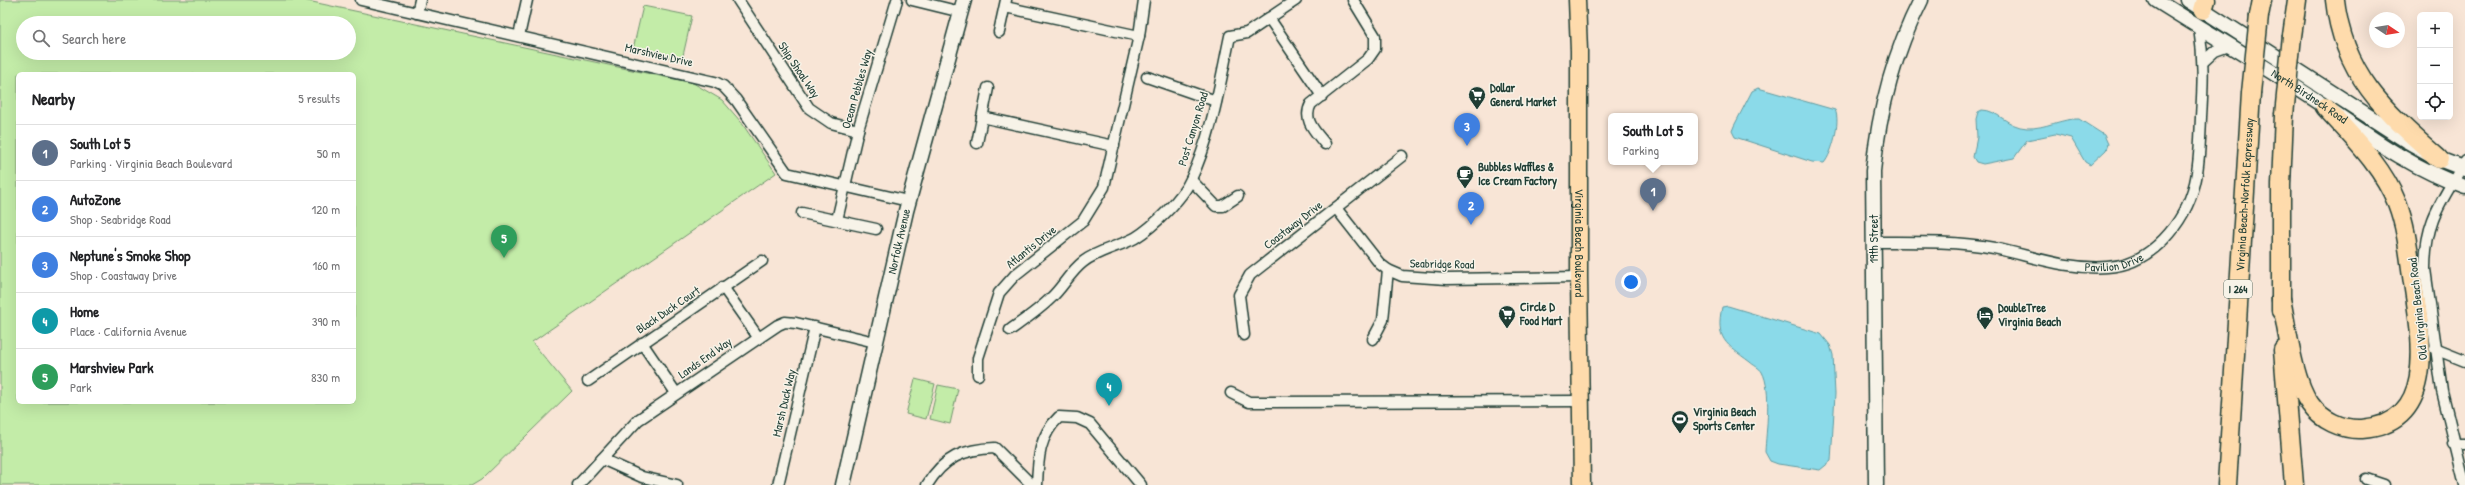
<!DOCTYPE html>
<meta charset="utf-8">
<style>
body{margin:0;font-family:"Patrick Hand",sans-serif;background:#f6f6f6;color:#202124}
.controls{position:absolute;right:12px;top:12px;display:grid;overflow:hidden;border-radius:6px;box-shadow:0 4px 16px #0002}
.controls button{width:36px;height:36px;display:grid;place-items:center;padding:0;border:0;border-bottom:1px solid #e0e0e0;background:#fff;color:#202124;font:20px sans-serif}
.compass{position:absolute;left:2369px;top:12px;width:36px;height:36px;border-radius:50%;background:#fff;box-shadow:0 4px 16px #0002;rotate:102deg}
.you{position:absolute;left:1631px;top:282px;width:14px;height:14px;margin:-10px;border:3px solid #fff;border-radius:50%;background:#1a73e8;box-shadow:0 0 0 6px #1a73e833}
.badge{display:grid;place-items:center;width:26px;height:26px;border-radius:50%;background:#0f766e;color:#fff;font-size:13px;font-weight:700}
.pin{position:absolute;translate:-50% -33px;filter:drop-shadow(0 1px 2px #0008)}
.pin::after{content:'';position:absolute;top:21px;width:14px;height:12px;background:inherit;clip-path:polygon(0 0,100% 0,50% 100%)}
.popup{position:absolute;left:1608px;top:113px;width:90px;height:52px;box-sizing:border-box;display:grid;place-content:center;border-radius:6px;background:#fff;filter:drop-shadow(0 1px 3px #0005);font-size:13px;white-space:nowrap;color:#757577}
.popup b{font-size:15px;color:#202124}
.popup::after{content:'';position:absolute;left:50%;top:100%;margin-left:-8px;border:8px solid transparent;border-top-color:#fff}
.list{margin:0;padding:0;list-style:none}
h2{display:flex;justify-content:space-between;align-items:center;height:52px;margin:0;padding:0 16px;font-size:17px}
h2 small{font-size:13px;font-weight:400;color:#757577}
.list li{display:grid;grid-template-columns:26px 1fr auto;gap:12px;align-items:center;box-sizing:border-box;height:56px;padding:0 16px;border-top:1px solid #e0e0e0}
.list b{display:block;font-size:15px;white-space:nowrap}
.list p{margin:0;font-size:13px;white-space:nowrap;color:#757577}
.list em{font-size:13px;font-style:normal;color:#757577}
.icon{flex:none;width:22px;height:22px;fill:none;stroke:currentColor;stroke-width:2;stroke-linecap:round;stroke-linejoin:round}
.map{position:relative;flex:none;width:2465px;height:485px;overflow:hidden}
.search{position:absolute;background:#fff;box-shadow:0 4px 16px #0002;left:16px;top:16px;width:340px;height:44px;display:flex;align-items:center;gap:10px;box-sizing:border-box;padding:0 14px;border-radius:22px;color:#757577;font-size:15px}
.panel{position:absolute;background:#fff;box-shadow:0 4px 16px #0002;left:16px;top:72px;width:340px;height:332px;border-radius:6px}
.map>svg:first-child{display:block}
</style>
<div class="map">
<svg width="2465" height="485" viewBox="0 0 2465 485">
<rect width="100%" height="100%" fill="#f8e5d6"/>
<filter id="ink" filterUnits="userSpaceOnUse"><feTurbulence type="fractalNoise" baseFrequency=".025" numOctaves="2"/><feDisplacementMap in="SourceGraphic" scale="8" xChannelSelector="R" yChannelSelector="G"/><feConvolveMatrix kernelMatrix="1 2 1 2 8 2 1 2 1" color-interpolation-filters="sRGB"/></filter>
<g filter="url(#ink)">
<path fill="#c3eca8" stroke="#71946e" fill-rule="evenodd" d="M0,0H303L693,83L722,100L741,122L776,173L532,342L572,391L482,479L472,485H0ZM23,23H349V53H23ZM18,74H354V402H18Z
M643,6L692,16L682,60L633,49Z
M915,379L935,384L926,419L906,414Z
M938,385L958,389L950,424L930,419Z"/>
<path fill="#8bdae9" stroke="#609ba1" d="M1758,88L1835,110C1841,121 1832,154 1824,163L1812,162L1735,137L1732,131L1734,126L1752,91Z
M1982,110C1998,110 2007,127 2027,128C2045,129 2062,118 2079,119L2104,135L2108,144L2106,150L2090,165L2085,162L2071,138L2055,134L2027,140L2014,158L1983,164L1976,162L1973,157L1977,137L1976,119L1978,112Z
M1728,306L1821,334L1830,345L1833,355L1835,394L1831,461L1820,470L1778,464L1770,461L1765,452C1766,431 1772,390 1762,372C1760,368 1753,365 1750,362C1726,344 1715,339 1722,307Z"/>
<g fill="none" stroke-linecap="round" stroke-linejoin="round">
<g stroke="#1f3d34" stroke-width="13">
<g id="street">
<path d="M361,0L715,82L723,86L736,100L787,173L908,201"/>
<path d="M738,0L809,108L831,123L858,130"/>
<path d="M912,0L961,12"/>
<path d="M1005,7L1139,36"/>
<path d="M417,13L420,0"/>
<path d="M1269,18L1322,96"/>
<path d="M999,32L1006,0"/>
<path d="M519,36L527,0"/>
<path d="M2204,61L2215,51L2229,46"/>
<path d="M1147,77L1216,101"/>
<path d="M982,117L1114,146"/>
<path d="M977,143L988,88"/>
<path d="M1325,144C1316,132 1302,120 1311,104L1368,59L1375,49V36L1353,0"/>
<path d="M1191,180L1216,206H1223L1238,196"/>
<path d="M1336,208L1380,264L1388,270L1402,276L1447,279L1579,277"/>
<path d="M802,213L876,229"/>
<path d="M837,220L858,130L897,0"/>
<path id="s1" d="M1874,242C1914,242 1955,241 1994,248C2032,256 2067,270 2107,267C2151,265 2185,223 2195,183C2200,162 2200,139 2201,117C2203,84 2204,60 2199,27"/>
<path d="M723,287L758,337"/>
<path d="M1010,330C1024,320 1039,310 1051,298C1063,287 1070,272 1083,262C1098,250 1118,247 1135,238C1153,227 1183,198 1191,179C1212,135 1220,83 1230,36L1247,33L1296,0"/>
<path d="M1244,335L1239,295L1250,275L1402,156"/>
<path d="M1373,339L1383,320L1388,270"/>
<path d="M642,343L676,393"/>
<path d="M2435,349L2465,361"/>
<path d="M978,375V358L999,293L1015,275L1083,221L1104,187L1139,36L1144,0"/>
<path d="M588,381L762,261"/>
<path d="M1231,393L1249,402L1580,401"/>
<path d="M2453,444H2465"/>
<path d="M602,459L642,477L677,485"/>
<path d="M2366,479L2384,485"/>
<path d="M578,485L638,420L778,325L785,322L796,323L875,342"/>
<path d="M778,485L815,327"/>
<path d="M927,485C944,457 964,449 995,448L1032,485"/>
<path d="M1037,485C1038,458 1039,436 1059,417L1077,418L1090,424L1141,485"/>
<path d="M2465,485L2442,391L2425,269C2425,219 2442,202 2465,161"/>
</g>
</g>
<g stroke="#1f3d34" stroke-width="17">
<g id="secondary">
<path id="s2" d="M2156,0C2213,36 2271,70 2326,107C2371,138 2413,169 2465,187"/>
<path d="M2188,0L2407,141L2439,159L2465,169"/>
<path id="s3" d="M843,485L906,211L964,0"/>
<path d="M1876,485L1873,171C1879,110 1893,55 1921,0"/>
</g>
</g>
<g stroke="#1f3d34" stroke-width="19">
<g id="primary">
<path id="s4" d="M1577,0L1579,51V277L1582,485"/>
</g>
</g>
<g stroke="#1f3d34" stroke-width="21">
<g id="highway">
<path d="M2335,0C2343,75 2386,112 2439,159"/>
<path d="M2203,10L2206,0"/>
<path d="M2259,16L2262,0"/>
<path d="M2292,36L2297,0"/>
<path d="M2281,299C2287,328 2293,381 2310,404C2321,420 2342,430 2362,429C2439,423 2421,335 2413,283C2409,256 2407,229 2397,203C2382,165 2352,137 2325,107"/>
<path d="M2281,311V185L2284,115"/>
<path d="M2283,350L2294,485"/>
<path id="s5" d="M2227,485L2251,93"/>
</g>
</g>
<use href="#street" stroke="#f7f3e8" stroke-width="10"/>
<use href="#secondary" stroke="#f7f3e8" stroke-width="14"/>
<use href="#primary" stroke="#fedbac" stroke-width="16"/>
<use href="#highway" stroke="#fedbac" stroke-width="18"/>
<g stroke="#1f3d34" stroke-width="21" stroke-linecap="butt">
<path id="highway-bridge" d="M2251,93L2259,16
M2284,115L2292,36"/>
</g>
<use href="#highway-bridge" stroke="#fedbac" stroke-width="18"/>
</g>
</g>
<defs>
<g id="supermarket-pin" transform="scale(0.9)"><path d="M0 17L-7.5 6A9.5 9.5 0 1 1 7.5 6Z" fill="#1f3d34" stroke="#f7f3e8"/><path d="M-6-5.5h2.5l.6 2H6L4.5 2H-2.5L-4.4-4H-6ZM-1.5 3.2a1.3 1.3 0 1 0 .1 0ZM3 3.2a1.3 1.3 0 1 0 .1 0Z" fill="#fff"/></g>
<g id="cafe-pin" transform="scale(0.9)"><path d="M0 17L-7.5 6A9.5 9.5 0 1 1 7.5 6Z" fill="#1f3d34" stroke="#f7f3e8"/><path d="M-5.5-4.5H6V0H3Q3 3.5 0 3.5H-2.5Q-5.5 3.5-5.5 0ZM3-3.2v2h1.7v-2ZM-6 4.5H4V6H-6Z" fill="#fff"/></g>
<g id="hotel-pin" transform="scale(0.9)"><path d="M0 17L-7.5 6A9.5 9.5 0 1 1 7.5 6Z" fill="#1f3d34" stroke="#f7f3e8"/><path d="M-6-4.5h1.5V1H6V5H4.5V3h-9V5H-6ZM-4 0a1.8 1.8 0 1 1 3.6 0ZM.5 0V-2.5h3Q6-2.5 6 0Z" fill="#fff"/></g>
<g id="stadium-pin" transform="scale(0.9)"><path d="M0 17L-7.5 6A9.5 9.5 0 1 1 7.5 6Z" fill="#1f3d34" stroke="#f7f3e8"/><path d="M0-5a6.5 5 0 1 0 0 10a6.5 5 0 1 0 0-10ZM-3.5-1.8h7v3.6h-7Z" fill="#fff"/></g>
</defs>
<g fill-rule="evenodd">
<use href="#supermarket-pin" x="1477" y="95"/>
<use href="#cafe-pin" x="1465" y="174"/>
<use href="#supermarket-pin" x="1507" y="314"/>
<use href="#hotel-pin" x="1985" y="315"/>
<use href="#stadium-pin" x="1680" y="419"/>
</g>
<g text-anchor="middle" stroke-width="3" stroke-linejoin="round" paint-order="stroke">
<rect fill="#f7f3e8" stroke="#60746a" stroke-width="1" x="2224" y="280" width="28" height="18" rx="3"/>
<g font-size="11" font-weight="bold" fill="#1f3d34">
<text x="2238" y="293">I 264</text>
</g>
<g font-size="12" fill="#1f3d34" stroke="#f7f3e8">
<text transform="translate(659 55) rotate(13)" y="4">Marshview Drive</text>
<text transform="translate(799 70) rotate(56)" y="4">Ship Shoal Way</text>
<text transform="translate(857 89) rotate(-74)" y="4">Ocean Pebbles Way</text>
<text dy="4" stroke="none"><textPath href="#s2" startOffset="181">North Birdneck Road</textPath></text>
<text transform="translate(1193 129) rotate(-73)" y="4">Post Canyon Road</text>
<text dy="4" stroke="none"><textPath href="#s5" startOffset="291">Virginia Beach-Norfolk Expressway</textPath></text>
<text transform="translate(1293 225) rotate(-38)" y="4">Coastaway Drive</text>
<text transform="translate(1874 239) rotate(-90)" y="4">19th Street</text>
<text dy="4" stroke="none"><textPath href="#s3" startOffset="250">Norfolk Avenue</textPath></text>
<text dy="4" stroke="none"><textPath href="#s4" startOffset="243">Virginia Beach Boulevard</textPath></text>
<text transform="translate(1031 247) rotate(-39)" y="4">Atlantis Drive</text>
<text dy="4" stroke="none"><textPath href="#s1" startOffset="243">Pavilion Drive</textPath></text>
<text transform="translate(1442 264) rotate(1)" y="4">Seabridge Road</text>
<text transform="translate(2418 309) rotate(-96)" y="4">Old Virginia Beach Road</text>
<text transform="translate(668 310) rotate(-34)" y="4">Black Duck Court</text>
<text transform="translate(705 358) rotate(-35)" y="4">Lands End Way</text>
<text transform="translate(784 403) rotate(-77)" y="4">Marsh Duck Way</text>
</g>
<g font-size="12" font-weight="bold" fill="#1f3d34" stroke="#f7f3e8" text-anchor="start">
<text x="1490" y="92">Dollar<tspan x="1490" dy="14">General Market</tspan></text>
<text x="1478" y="171">Bubbles Waffles &amp;<tspan x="1478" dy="14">Ice Cream Factory</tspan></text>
<text x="1520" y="311">Circle D<tspan x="1520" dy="14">Food Mart</tspan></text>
<text x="1998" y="312">DoubleTree<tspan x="1998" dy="14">Virginia Beach</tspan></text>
<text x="1693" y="416">Virginia Beach<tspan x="1693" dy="14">Sports Center</tspan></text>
</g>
</g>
</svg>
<div class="controls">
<button>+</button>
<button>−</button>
<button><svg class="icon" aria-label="locate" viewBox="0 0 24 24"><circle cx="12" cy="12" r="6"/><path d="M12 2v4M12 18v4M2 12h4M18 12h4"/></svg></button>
</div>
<svg class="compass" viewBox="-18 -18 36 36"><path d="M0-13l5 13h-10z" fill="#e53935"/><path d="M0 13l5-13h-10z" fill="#757577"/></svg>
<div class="you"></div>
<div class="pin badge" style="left:1653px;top:211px;background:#5c6f8a">1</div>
<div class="popup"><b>South Lot 5</b>Parking</div>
<div class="pin badge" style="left:1471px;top:225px;background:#3f7fe0">2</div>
<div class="pin badge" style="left:1467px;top:146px;background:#3f7fe0">3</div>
<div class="pin badge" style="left:1109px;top:406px;background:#0f9aa8">4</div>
<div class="pin badge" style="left:504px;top:258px;background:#2e9e5b">5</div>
<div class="search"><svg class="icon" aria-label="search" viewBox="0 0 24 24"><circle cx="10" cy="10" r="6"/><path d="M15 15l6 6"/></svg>Search here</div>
<section class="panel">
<h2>Nearby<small>5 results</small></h2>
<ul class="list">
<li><span class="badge" style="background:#5c6f8a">1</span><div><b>South Lot 5</b><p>Parking · Virginia Beach Boulevard</p></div><em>50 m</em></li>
<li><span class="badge" style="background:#3f7fe0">2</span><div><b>AutoZone</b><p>Shop · Seabridge Road</p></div><em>120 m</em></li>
<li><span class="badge" style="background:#3f7fe0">3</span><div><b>Neptune's Smoke Shop</b><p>Shop · Coastaway Drive</p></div><em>160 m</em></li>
<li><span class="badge" style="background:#0f9aa8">4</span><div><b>Home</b><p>Place · California Avenue</p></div><em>390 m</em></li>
<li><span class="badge" style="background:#2e9e5b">5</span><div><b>Marshview Park</b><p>Park</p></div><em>830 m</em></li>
</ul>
</section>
</div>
